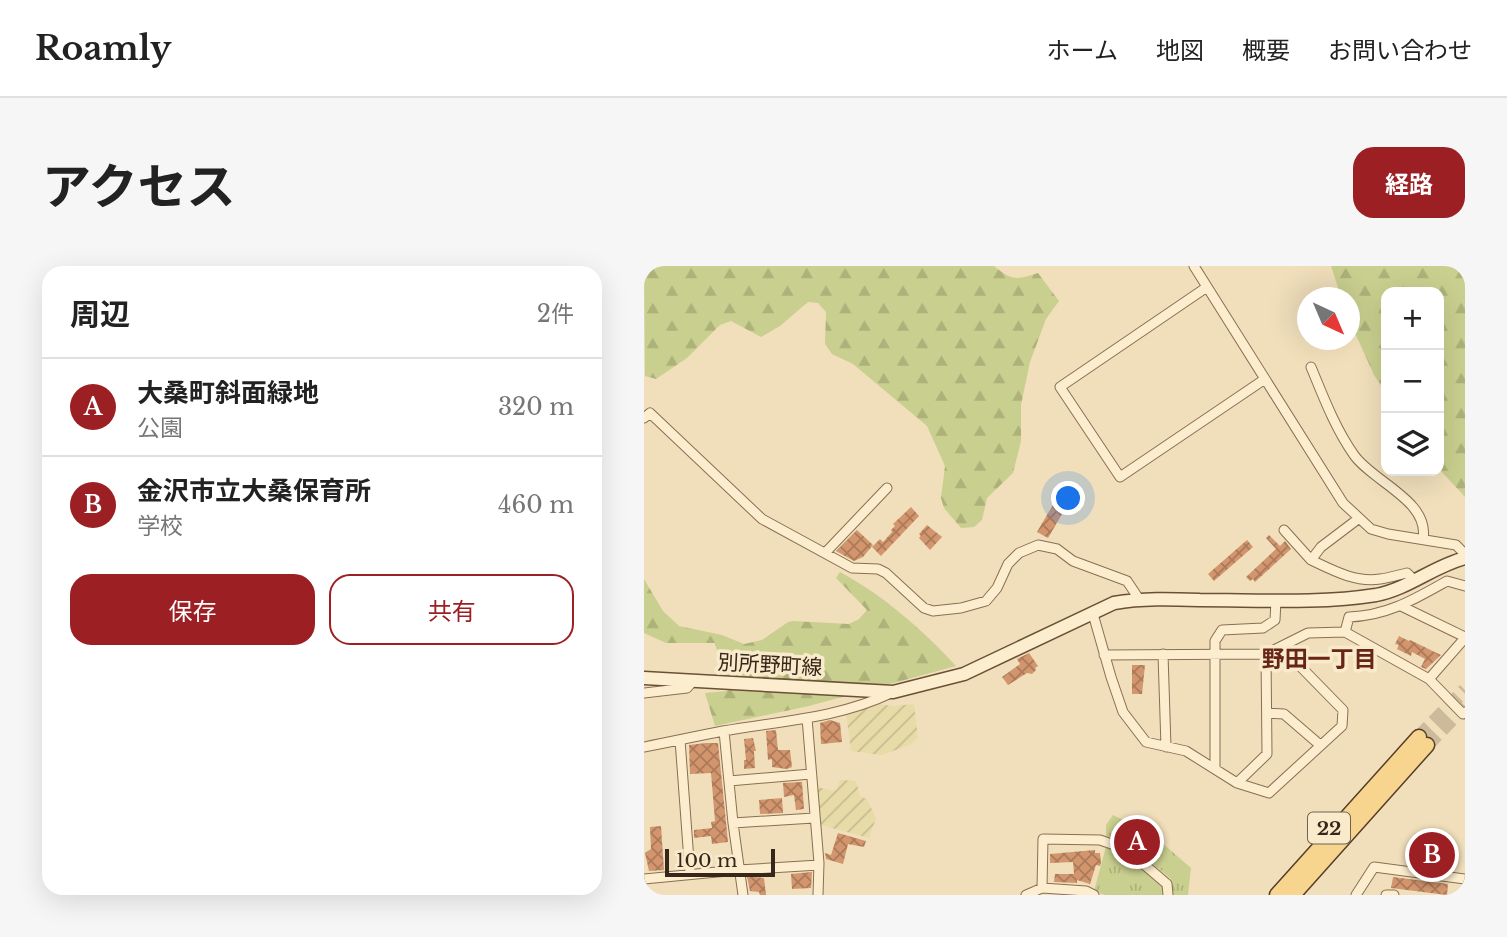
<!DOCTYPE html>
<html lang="ja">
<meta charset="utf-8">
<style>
body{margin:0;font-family:"Libre Baskerville","Noto Sans JP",serif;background:#f6f6f6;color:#222}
.controls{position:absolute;right:21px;top:21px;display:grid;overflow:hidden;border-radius:14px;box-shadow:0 7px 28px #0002}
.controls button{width:63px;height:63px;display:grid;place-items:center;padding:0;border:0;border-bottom:2px solid #e0e0e0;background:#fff;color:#222;font:35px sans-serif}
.compass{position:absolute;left:653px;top:21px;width:63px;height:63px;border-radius:50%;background:#fff;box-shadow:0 7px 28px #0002;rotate:136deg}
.scale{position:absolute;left:21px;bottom:18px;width:110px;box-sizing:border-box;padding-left:7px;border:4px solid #37271a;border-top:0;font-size:19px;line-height:24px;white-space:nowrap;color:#37271a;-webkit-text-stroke:5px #f8eacb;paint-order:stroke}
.you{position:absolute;left:425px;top:233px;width:24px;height:24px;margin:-18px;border:5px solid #fff;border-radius:50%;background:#1a73e8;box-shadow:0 0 0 10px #1a73e833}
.badge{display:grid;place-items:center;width:46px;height:46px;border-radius:50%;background:#9c1f23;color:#fff;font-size:23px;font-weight:700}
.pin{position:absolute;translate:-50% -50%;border:4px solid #fff;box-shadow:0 2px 7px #0006}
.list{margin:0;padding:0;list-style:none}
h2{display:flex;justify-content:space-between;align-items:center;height:91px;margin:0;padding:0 28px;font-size:30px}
h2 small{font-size:23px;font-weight:400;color:#767676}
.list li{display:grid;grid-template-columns:46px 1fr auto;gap:21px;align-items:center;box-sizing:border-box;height:98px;padding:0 28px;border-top:2px solid #e0e0e0}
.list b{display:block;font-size:26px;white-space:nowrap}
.list p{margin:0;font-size:23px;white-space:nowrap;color:#767676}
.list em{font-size:23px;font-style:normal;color:#767676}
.actions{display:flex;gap:14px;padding:21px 28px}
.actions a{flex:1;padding:16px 0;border:2px solid #9c1f23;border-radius:21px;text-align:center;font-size:24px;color:#9c1f23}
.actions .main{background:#9c1f23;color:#fff}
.icon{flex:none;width:38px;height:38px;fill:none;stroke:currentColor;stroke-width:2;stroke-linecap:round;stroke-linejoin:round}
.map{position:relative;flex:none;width:821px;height:629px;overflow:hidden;border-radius:21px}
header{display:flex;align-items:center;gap:42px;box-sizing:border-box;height:98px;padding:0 35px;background:#fff;border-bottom:2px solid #e0e0e0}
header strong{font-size:33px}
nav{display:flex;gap:38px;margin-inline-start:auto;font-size:24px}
.intro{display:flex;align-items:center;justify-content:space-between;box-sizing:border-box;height:168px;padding:0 42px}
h1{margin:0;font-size:49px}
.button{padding:18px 32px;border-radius:21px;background:#9c1f23;color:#fff;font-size:24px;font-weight:700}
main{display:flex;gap:42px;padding:0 42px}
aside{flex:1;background:#fff;border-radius:21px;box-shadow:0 7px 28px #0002}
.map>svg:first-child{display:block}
</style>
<header>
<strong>Roamly</strong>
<nav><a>ホーム</a><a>地図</a><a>概要</a><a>お問い合わせ</a></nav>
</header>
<div class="intro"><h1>アクセス</h1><a class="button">経路</a></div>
<main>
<aside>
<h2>周辺<small>2件</small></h2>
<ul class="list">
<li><span class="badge">A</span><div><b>大桑町斜面緑地</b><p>公園</p></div><em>320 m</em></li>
<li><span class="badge">B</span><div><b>金沢市立大桑保育所</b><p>学校</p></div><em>460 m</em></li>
</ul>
<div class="actions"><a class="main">保存</a><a>共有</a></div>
</aside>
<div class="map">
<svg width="821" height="629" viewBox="0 0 821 629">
<defs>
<pattern id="farmland-furrows" width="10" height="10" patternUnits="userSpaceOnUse" patternTransform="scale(1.75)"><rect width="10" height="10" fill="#e7dba8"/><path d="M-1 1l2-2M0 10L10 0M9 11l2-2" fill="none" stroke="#c7bc90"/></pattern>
<pattern id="forest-firs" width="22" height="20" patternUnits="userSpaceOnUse" patternTransform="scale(1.75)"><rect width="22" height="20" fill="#c9cf8e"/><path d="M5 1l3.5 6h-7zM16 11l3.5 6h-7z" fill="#adb27a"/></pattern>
<pattern id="park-tufts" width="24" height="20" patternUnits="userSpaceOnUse" patternTransform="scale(1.75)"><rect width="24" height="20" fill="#c9cf8e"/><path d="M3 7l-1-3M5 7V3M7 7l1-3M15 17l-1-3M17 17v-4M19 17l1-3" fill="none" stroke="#adb27a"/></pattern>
<pattern id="building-cross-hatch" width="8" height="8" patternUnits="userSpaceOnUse" patternTransform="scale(1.75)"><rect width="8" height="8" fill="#d2956d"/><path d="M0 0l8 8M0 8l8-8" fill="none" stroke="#ab7a59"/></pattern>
</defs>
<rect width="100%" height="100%" fill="#f1dfbb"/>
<path fill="url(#farmland-furrows)" d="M226,437L249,440L270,438L274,472L266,479L238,489L207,485L202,447L210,446Z
M196,514L212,515L216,530L223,533L232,552L225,572L173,558L170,520L189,525L193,523Z"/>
<path fill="url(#forest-firs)" d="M0,0H350C368,15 373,14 394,7L415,35L402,53L386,96L377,139V175L369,207L343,232L338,254L330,261L317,262L300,242L297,232L301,200L283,160L209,98L188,88L181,78L182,46L174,37L164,36L136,60L117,71L87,55L76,59L43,92L12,113L1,110Z
M687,0H821V231L795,203V26H742V127L730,109L706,56V32L697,31Z
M196,306C239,329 279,364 312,400L165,440L71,460L61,427L83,425L71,377H22L0,367V313L19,345L35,360L78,369L100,378L118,374L144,356L149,355L205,358L215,353L223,344L192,312Z"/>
<path fill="url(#park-tufts)" d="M469,549L509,569L547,602L544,629H528L527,613L486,579L462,570V559Z
M463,577L482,583L518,615L520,629H461L450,625Z"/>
<path fill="url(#building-cross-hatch)" d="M410,237L421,243L404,272L393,266Z
M267,241L275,250L237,290L228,281L236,273L239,276L248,266L247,264L251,260L249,258Z
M283,259L298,271L286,284L275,272L277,270L275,268Z
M213,264L229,279L219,291L210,295L192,285Z
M625,269L636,280L641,275L647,283L611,316L609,313L606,315L602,311L632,283L622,272Z
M603,274L609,281L570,315L564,308Z
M755,370L765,375L766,374L797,389L782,403L777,401L781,393L768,386L767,390L753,383L755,379L751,378Z
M385,387L394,400L391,402L392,404L388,408L383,407L364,419L358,411L376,398L373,393Z
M488,399H501L498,428H488Z
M186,454L196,457L198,476L177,478L176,457Z
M132,464L134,484H146L148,501L143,503L128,501V493L124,494L122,465Z
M109,472L112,485H110L111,502L100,503V494H102L100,473Z
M62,477H74L84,576L68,578L67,570L50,572V564L68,562L67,556L71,555L67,507L46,508L45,479Z
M158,516L160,543L152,544L150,529L140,531L139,517Z
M138,532L139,547L116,548L115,534Z
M17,560L20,604L5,605L1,587L7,583L6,561Z
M194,567L222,575L220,581L204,578L199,598L182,593L181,587L187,589Z
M785,577L806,580L803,600L763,595L765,586L783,589Z
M451,584V587H456L457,597L456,600L452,599L446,618L433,614V617L410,616L411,608H430L429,596L406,597V588Z
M168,606L167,622L148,623L147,608Z
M103,610L120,612L122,629H116L115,626L106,625Z
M749,611L804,618L803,629L747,622Z"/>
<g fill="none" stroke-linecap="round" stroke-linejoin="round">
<path stroke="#ccba9b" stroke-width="14" stroke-dasharray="14 7" stroke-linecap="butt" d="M775,471L821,424
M783,479L821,440"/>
<g stroke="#896f54" stroke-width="11">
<path id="street" d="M550,0L699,237L727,263L744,268L812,279L821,288
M563,21L416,121L476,211L621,113
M667,101C679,130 691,162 710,189C729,216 786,235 779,273
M0,152L6,147L118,253L208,302L234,303L242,307L280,342L289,345L317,342L342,335L353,322L364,298L375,287L394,279L413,283L429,295L483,315L495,333
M640,264L667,294L677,281L714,253
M182,286L243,222
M667,294C688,304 712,317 736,313C745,312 754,309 763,307L770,314
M757,340L821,371
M449,348L467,411L479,446L502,476L542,485L593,517L625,527L698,460L699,444L652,396L643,378
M701,366L785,413L821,372
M519,388L522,481
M460,389L622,388L664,367L701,366L705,351C743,350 771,333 803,315L821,320
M785,413L819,448L821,446
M0,427L43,422L50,414
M623,447L640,448L676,479
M163,452L175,597L174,629
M80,465L89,557L99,629
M36,474L46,608
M0,481C26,476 53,470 79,465C136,455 195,452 247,427
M571,502V375L578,364L619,362L631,354L632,334
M85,515L167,508
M593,517L623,488L622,388
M89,557L170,552
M0,613L94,604L175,599
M398,622L399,573L456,574L482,583L523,618L524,629
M382,629L398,622L442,625L450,629
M712,629L730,601L821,613
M742,629H750"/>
</g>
<g stroke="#6a5037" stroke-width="15">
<path id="secondary" d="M0,412L249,426L320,408L470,337C499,332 527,333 556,334C614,334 675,338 732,329C764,323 790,300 821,292"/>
</g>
<g stroke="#563d29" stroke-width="17">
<path id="primary" d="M633,629L775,471
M649,629L783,479"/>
</g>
<use href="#street" stroke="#fbedce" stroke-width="9"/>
<use href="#secondary" stroke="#fbedce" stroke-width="12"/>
<use href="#primary" stroke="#f8d58e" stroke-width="14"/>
</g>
<g text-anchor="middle" stroke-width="7" stroke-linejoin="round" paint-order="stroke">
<rect fill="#f8eacb" stroke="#71624f" stroke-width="2" x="664" y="546.5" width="42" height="31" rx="5"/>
<g font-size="19" font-weight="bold" fill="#37271a">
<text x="685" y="569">22</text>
</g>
<g font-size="21" fill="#37271a" stroke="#f8eacb">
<text transform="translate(126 399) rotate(3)" y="7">別所野町線</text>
</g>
<g font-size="23" font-weight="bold" fill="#662516" stroke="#f8eacb">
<text x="675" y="401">野田一丁目</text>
</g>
</g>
</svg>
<div class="controls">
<button>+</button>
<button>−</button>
<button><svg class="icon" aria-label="layers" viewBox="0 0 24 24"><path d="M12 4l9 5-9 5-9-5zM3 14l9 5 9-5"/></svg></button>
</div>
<svg class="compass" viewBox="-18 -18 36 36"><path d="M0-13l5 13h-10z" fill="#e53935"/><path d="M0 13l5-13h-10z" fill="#767676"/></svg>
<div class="scale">100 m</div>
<div class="you"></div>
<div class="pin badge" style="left:493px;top:576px">A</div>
<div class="pin badge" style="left:788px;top:589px">B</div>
</div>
</main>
